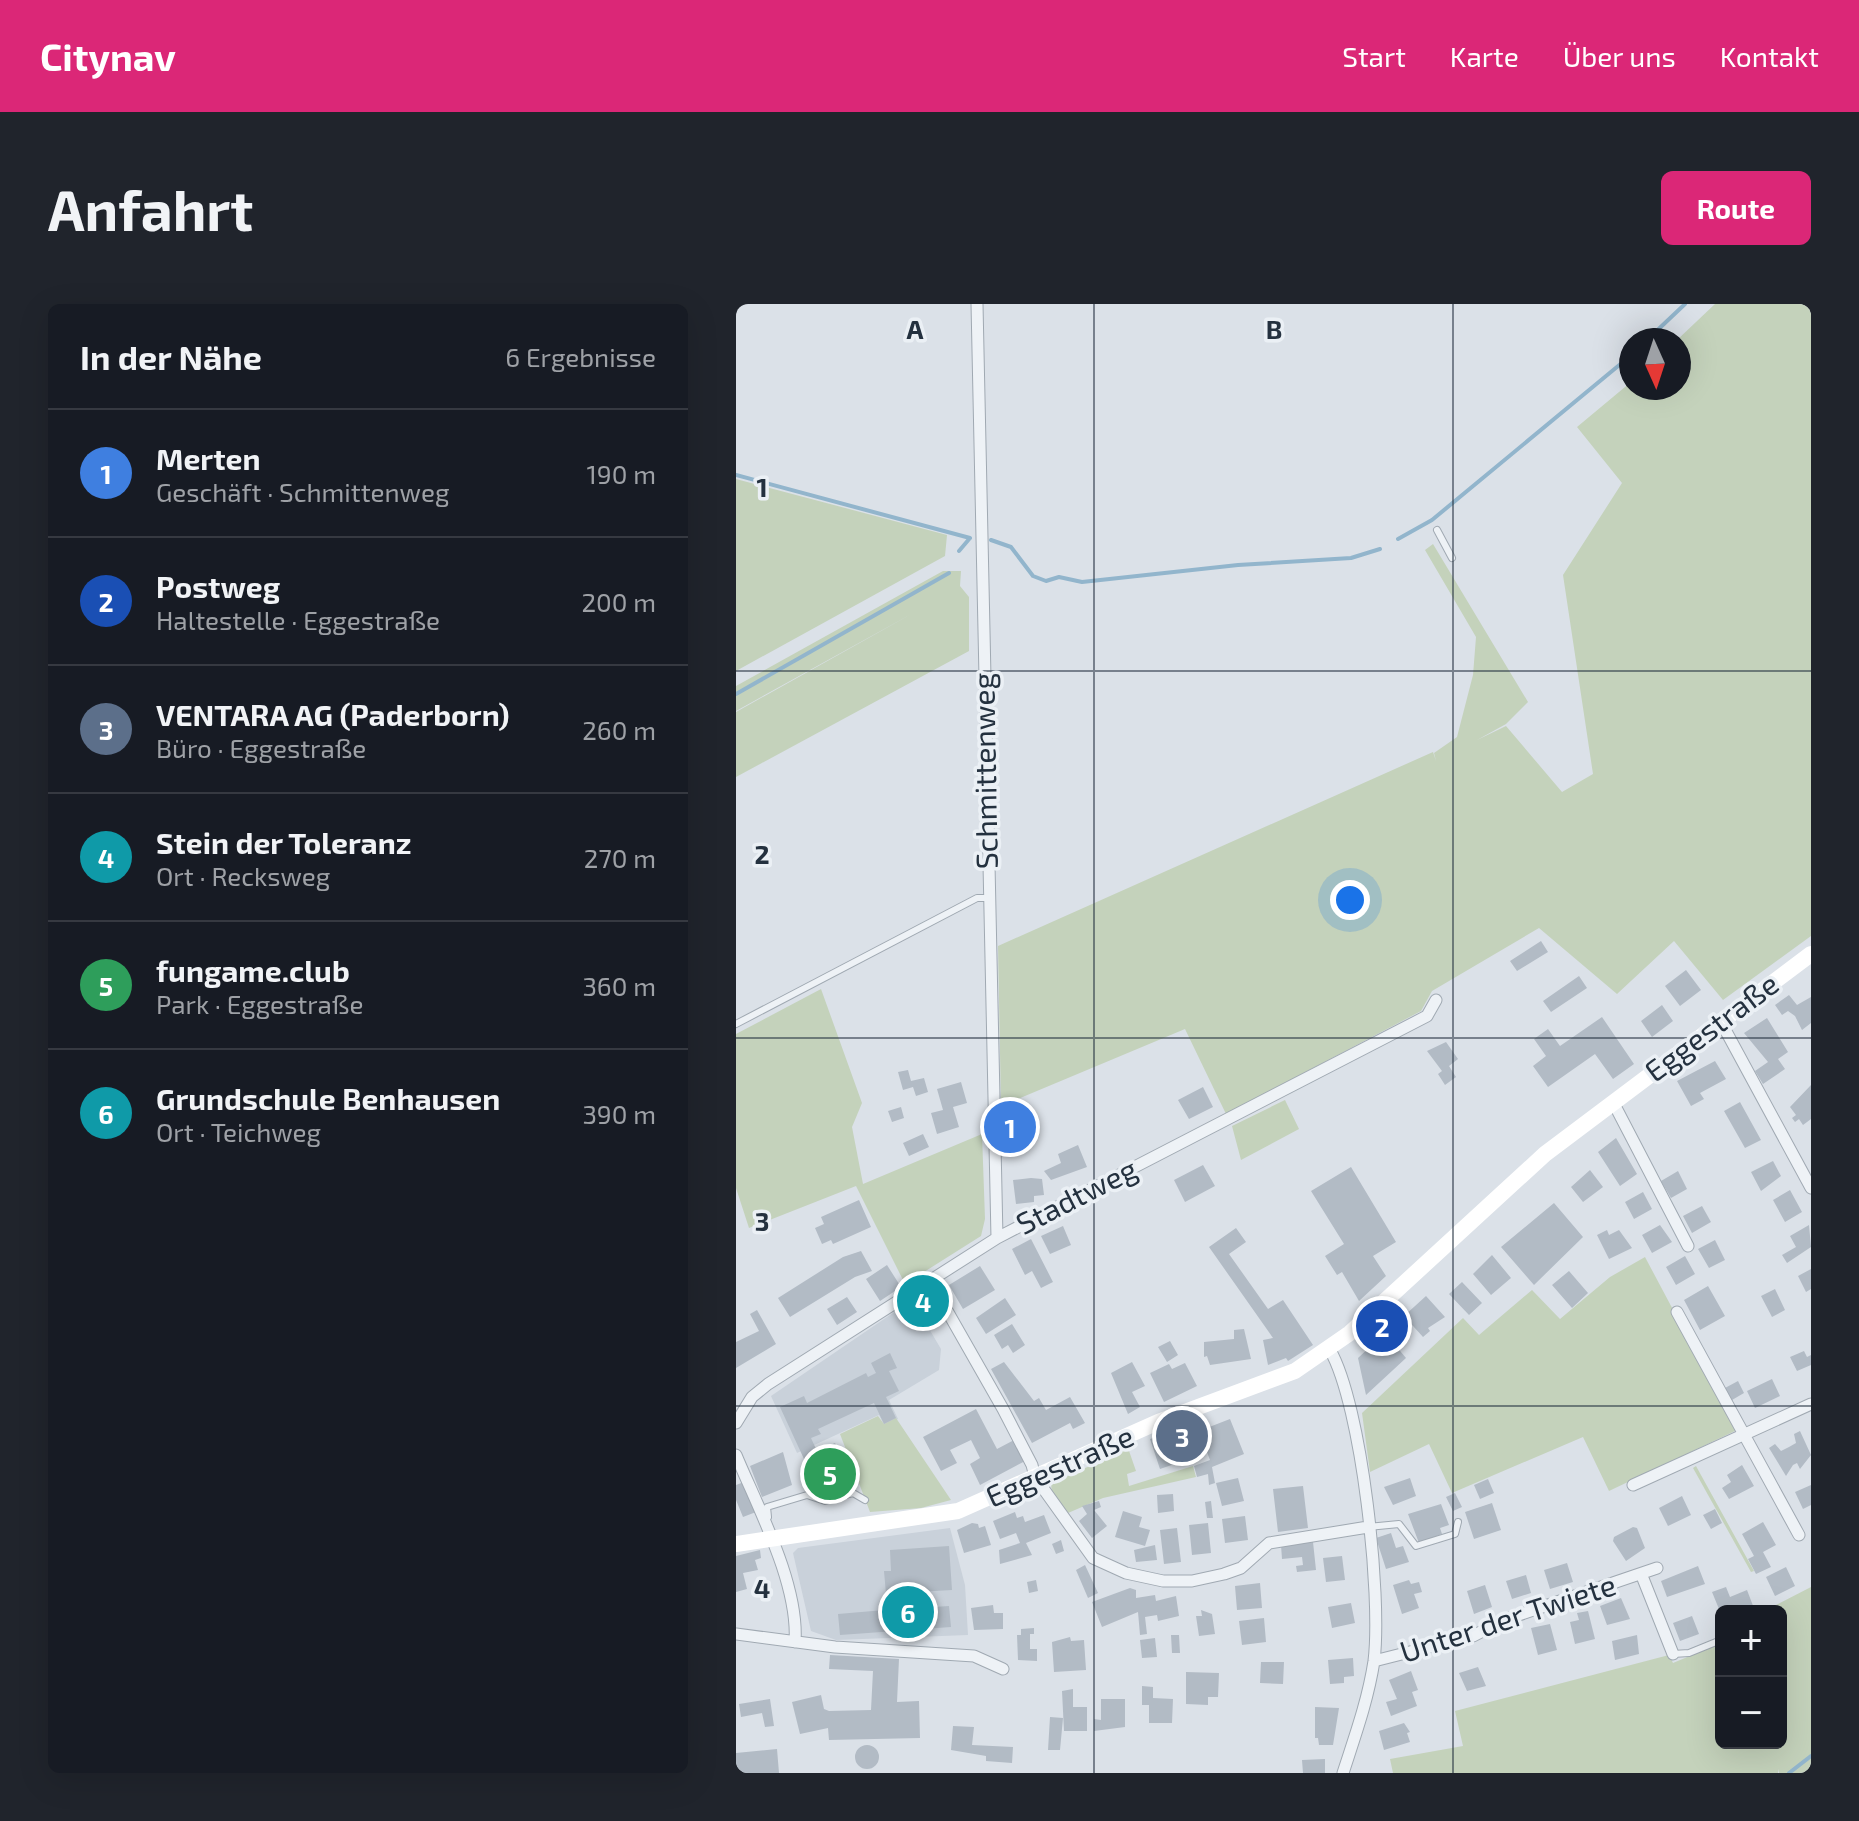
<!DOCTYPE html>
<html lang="de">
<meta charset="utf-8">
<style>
body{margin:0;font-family:"Exo 2",sans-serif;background:#20242c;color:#f1f3f6}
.controls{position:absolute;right:24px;bottom:24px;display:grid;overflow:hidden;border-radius:12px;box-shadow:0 8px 32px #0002}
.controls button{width:72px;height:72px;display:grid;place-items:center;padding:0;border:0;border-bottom:2px solid #363941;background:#171b24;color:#f1f3f6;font:40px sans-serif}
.compass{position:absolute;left:883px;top:24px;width:72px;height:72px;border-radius:50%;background:#171b24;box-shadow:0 8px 32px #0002;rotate:177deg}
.you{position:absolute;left:614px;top:596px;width:28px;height:28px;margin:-20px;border:6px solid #fff;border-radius:50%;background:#1a73e8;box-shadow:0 0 0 12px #1a73e833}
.badge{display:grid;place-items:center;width:52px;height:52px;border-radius:50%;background:#db2777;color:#fff;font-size:26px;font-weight:700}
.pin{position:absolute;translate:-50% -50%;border:4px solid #fff;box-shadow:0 2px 8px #0006}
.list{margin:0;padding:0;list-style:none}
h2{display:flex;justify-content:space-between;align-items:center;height:104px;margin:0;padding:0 32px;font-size:34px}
h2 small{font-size:26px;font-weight:400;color:#9ea1a6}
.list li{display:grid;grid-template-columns:52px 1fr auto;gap:24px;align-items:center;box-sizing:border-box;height:128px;padding:0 32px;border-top:2px solid #363941}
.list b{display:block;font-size:30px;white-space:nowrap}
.list p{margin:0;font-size:26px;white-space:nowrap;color:#9ea1a6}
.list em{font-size:26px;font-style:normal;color:#9ea1a6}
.map{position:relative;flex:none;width:1075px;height:1469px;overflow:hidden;border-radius:12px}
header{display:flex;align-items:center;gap:48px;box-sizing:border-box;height:112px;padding:0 40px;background:#db2777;color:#fff}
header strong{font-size:38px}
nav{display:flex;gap:44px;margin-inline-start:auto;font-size:28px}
.intro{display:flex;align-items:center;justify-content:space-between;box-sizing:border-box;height:192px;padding:0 48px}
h1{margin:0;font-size:56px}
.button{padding:20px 36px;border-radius:12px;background:#db2777;color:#fff;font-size:28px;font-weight:700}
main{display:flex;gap:48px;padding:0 48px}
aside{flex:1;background:#171b24;border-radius:12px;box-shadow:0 8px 32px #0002}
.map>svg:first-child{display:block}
</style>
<header>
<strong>Citynav</strong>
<nav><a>Start</a><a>Karte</a><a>Über uns</a><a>Kontakt</a></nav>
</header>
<div class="intro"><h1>Anfahrt</h1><a class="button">Route</a></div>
<main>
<aside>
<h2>In der Nähe<small>6 Ergebnisse</small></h2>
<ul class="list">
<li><span class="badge" style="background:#3f7fe0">1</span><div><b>Merten</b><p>Geschäft · Schmittenweg</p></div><em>190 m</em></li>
<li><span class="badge" style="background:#1a4fb4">2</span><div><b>Postweg</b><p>Haltestelle · Eggestraße</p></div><em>200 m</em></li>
<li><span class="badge" style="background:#5c6f8a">3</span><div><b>VENTARA AG (Paderborn)</b><p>Büro · Eggestraße</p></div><em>260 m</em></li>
<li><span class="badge" style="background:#0f9aa8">4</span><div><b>Stein der Toleranz</b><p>Ort · Recksweg</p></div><em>270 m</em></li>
<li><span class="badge" style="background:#2e9e5b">5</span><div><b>fungame.club</b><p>Park · Eggestraße</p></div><em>360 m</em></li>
<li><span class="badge" style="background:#0f9aa8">6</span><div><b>Grundschule Benhausen</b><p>Ort · Teichweg</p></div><em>390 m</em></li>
</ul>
</aside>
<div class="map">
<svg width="1075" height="1469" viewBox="0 0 1075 1469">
<rect width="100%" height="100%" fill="#dbe1e8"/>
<path fill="#c9d1da" d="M176,996L205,1045L203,1066L153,1096L162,1115L148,1121L143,1111L61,1149L35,1092Z
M214,1224L229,1281L232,1331L100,1336L75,1327L57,1249L62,1244Z"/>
<path fill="#c4d2bb" d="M979,0H1075V632L987,696L938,637L881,690L803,624L696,687L685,707L490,810L449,725L265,802L262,642L697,448L700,457L698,449L721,433L737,371L740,333L689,246L697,240L792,398L770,420L741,436L770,422L826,488L857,470L827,271L886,179L841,123L895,78V84H943L941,36Z
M0,175L211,231L209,252L0,367Z
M207,267H225L224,282L233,293V347L0,473V408L179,308L0,407V382Z
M85,685L126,799L116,823L127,880L246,830L249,915L245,932L169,980L120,882L13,924L0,884V730Z
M549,796L563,825L505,856L496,822Z
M909,953L1001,1126L873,1187L847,1133L716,1189L693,1140L634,1168L626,1109L727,1014L743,1031L796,986L824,1015L874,973Z
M142,1112L148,1120L160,1114L215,1196L185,1204L134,1208L104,1130Z
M392,1144L400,1167L391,1170L393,1182L457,1162L460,1173L367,1194L332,1209L316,1188L315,1180Z
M960,1162L1018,1267L1015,1268L957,1164Z
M1075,1283V1469H1043L1042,1465V1469H657L654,1455L727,1442L719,1407L933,1351L937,1359L985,1339V1439H1045V1320L1049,1325L1045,1307L1038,1302Z"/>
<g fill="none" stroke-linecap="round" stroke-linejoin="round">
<path stroke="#92b5cc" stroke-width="4" d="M911,36L949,0
M0,171L234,234
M662,235L696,216L893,53
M255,236L275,243L297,272L310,277L323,273L346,278L502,261L615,254L644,245
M223,247L234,234
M0,390L213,269
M1053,1469L1075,1452"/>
</g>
<path fill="#b2bbc5" d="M805,637L812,648L781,667L774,657Z
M950,666L965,686L944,702L929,682Z
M843,672L851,684L815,708L807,697Z
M1053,691L1061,701L1075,693V719L1066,726L1059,712L1052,707L1046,711L1039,701Z
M926,701L937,717L916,733L905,717Z
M866,713L898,760L877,775L859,750L812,783L797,762L810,752L798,735L812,725L824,742Z
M1031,714L1052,748L1042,755L1049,765L1027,780L1019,767L1032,758L1008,729Z
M710,738L722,755L713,762L720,773L709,781L702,770L706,767L691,747Z
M979,757L990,775L964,789L968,795L955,802L941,777Z
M172,766L175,777L188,774L192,788L180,792L177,783L167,786L162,768Z
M225,778L231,799L217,803L223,823L201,830L195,809L207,806L201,785Z
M1075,781V815L1067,821L1063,815L1059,818L1056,814L1060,811L1054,803Z
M467,783L477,803L453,815L442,796Z
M1004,798L1025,836L1009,844L988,807Z
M165,803L168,814L156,818L152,807Z
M294,817L295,842L272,843L271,818Z
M187,830L193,843L173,852L167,839Z
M880,834L901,870L884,882L862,848Z
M342,841L351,863L315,876L308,867L325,859L322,850Z
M1037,857L1045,872L1025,887L1015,868Z
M467,861L479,882L449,898L438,876Z
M615,863L660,938L637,952L650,972L623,997L606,968L601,971L589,952L608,940L575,887Z
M854,866L867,883L847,898L835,883Z
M942,867L951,885L935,894L925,877Z
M295,874L306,875L308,891L298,892V898L280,900L277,876Z
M1054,886L1066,908L1049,918L1037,896Z
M907,888L916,905L898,915L889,898Z
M123,896L135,923L97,940L95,936L86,940L79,924L88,920L85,913Z
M818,899L847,933L798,981L765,943Z
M966,902L975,918L956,929L947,912Z
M924,921L936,938L916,949L906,931Z
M1073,921L1075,943L1051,959L1046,951L1060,943L1054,932Z
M327,922L335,941L314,950L305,932Z
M500,924L510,938L493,950L532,1005L547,996L577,1041L552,1057L550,1054L532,1061L527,1036L537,1034L473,943Z
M871,926L873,931L883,926L896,944L873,955L861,931Z
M295,935L317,978L305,984L296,967L289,971L276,945Z
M979,936L989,956L973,964L962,945Z
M125,947L136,967L119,973L54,1013L42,994L107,953Z
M756,951L775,974L755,991L737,970Z
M949,952L959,970L940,981L930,963Z
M151,961L165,983L144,997L130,975Z
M244,962L259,986L227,1005L213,981Z
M1075,965V985L1070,988L1062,972Z
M833,967L852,989L836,1004L816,981Z
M726,978L746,999L733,1011L713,990Z
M972,982L989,1012L964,1026L948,996Z
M1039,985L1049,1006L1036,1013L1025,992Z
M690,992L709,1013L692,1024L694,1027L687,1033L668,1012Z
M111,993L121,1008L101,1021L91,1005Z
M269,994L280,1011L250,1030L240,1014Z
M21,1006L40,1040L0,1064V1038L23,1027L14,1010Z
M276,1020L289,1041L277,1049L272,1041L266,1045L258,1031Z
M508,1025L515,1055L474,1061L471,1052L468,1053V1038L498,1035V1026Z
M649,1029L670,1054L630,1091L622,1054Z
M434,1037L442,1051L431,1058L422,1043Z
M1068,1047L1071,1053L1075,1051V1061L1061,1067L1054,1053Z
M154,1049L161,1064L153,1067L163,1087L150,1093L160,1114L148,1120L138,1099L82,1125L85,1130L75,1134L81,1147L99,1139L112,1166L98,1176L80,1181L44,1103L68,1092L71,1099L130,1069L132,1073L140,1069L135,1059Z
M268,1058L298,1097L303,1094L310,1106L334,1093L349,1119L337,1125L334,1119L296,1139L255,1065Z
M396,1058L409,1082L396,1088L404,1103L392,1110L375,1069Z
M449,1059L461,1082L428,1098L414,1069L433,1060L436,1065Z
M1036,1075L1044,1092L1019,1104L1011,1087Z
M1002,1077L1008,1089L996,1096L989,1084Z
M240,1105L261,1145L280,1135L291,1156L244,1181L234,1160L244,1154L235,1136L214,1146L221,1159L205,1167L187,1133Z
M494,1115L508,1150L476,1163L479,1179L473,1181L472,1170L461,1173L458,1162L474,1156L463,1127Z
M446,1125L456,1154L424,1165L414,1135Z
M1064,1127L1075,1151L1064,1165L1061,1159L1057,1161L1050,1172L1033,1144L1039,1140L1045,1147L1053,1143L1060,1139L1058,1130Z
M47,1148L56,1181L26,1193L14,1162Z
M1006,1161L1018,1182L993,1195L986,1184L995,1178L991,1171Z
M502,1174L508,1197L486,1202L480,1179Z
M674,1174L680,1192L657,1201L648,1183Z
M752,1175L758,1189L744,1195L738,1181Z
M8,1178L20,1208L7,1213L0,1196V1181Z
M1075,1181V1201L1067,1205L1059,1188Z
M567,1182L572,1224L542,1228L537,1185Z
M719,1189L726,1203L717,1207L710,1193Z
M437,1190L438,1207L422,1209L421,1191Z
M946,1192L955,1211L932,1222L923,1204Z
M363,1197L365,1203L358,1206L371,1222L356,1234L343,1217L351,1210L346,1202Z
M475,1197L477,1214H471L469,1198Z
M756,1199L765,1226L738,1235L729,1208Z
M705,1200L713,1221L704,1224L706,1230L683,1239L672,1210Z
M979,1205L986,1219L975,1225L967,1211Z
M387,1207L406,1213L403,1223L414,1226L409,1242L379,1233Z
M279,1208L281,1214L287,1212L289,1218L308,1211L315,1229L290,1239L296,1251L264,1260L263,1246L284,1239L280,1229L264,1235L257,1217Z
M509,1212L512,1236L489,1239L486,1215Z
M1027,1218L1040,1241L1027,1248L1035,1263L1020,1270L1012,1255L1018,1252L1006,1230Z
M236,1219L242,1220L243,1224L249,1222L255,1241L228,1249L221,1226Z
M472,1219L475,1249L456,1251L453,1221Z
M897,1223L901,1224L909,1244L890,1257L877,1237L878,1233Z
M441,1224L445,1258L428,1260L424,1226Z
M655,1229L660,1244L667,1242L673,1258L650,1265L640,1234Z
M325,1236L328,1247L320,1250L316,1240Z
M577,1238L580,1266L561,1268L560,1262L567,1261L566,1253L546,1255L545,1241Z
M419,1241L421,1256L400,1258L398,1246Z
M213,1242L216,1286L181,1288L182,1304L213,1302L215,1323L104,1331L102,1310L160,1305L159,1289L150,1290L148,1267H155L154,1246Z
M24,1246L25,1254L19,1256L22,1266L7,1269L11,1285L0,1288V1252Z
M606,1252L609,1276L590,1278L587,1254Z
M831,1259L837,1278L814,1285L808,1266Z
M349,1261L362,1289L352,1294L340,1266Z
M962,1262L969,1280L931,1293L925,1277Z
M1050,1263L1059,1282L1039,1292L1030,1273Z
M790,1271L795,1289L776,1295L770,1277Z
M300,1276L302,1287L293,1289L291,1278Z
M673,1276L675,1280L683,1278L686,1288L678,1290L683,1304L666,1310L657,1281Z
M524,1279L526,1304L501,1306L499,1282Z
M749,1281L756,1303L738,1310L731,1287Z
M990,1283L994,1293L1011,1286L1019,1307H993L991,1302L983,1305L976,1288Z
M394,1284L400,1286V1294L419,1291L420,1297L440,1292L443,1312L422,1317L421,1311L409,1313L411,1330L404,1331L402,1308L366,1323L356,1298Z
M885,1294L894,1315L871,1321L864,1302Z
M615,1299L619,1319L596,1324L592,1303Z
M257,1301L258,1309H267V1325L238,1326L235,1304Z
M465,1306L476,1310L479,1330L463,1332L460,1312H466Z
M852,1307L859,1335L839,1340L834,1318L843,1316L841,1309Z
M956,1312L963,1330L944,1337L937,1319Z
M528,1314L530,1338L506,1341L503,1317Z
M814,1320L821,1346L802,1351L795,1324Z
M298,1324V1330H294V1345H301V1357L282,1356L281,1331H285V1325Z
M435,1331H443L444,1349H436Z
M901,1331L903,1350L879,1356L876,1337Z
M334,1333L335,1337L348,1336L350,1366L318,1368L316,1338Z
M419,1334L421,1353L406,1354L404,1336Z
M94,1351L163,1355L161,1398L183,1397L184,1434L93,1436L92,1424L64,1430L56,1398L85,1391L88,1405L93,1407L135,1406L137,1367L93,1365Z
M617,1354L618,1372L608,1373V1379L594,1380L592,1356Z
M525,1358H548L547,1380L524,1379Z
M742,1363L750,1382L731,1387L723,1369Z
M675,1367L682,1386L676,1388L681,1402L655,1412L650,1398L661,1395L653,1376Z
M450,1368L483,1369L482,1393H472V1401L450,1400Z
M406,1382L417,1383V1394L437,1395L436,1419H413V1401H406Z
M337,1385V1403H351V1427H328L326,1387Z
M34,1395L38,1422L29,1423L26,1409L5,1413L3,1400Z
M365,1395H389V1423L358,1427V1415L365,1416Z
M579,1403L603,1404L597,1441H583L582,1434H579Z
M314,1413L327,1414L324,1446H312Z
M668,1419L674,1428L671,1429L674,1438L648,1446L643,1427Z
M217,1422L238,1423L236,1441L277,1443L276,1459L250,1457V1452L215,1446Z
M119 1453a12 12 0 1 1 24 0a12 12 0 1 1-24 0Z
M41,1445L43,1469H0V1449Z
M589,1455V1469H567L566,1456Z"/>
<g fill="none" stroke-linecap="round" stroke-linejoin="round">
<g stroke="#a0a9b2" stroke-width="8">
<path id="service" d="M701,226L716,254
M0,720L241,594H252
M32,1213L31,1203L71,1191L89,1197L117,1189L129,1196
M632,1223L663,1220L680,1242L719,1230L722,1218
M937,1350L953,1349L985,1336"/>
</g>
<g stroke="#a0a9b2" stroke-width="13">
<path id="minor" d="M241,0L261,934
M985,718L1075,884
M877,798L952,942
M193,975L267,1105L296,1161L299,1173L357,1254L390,1269L427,1277H456L488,1270L505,1264L533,1239L632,1223
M941,1008L1063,1231
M594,1046C626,1102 646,1292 638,1357C632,1396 619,1432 607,1469
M0,1119L16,1093L32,1080L261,934L691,712L700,696
M0,1151C22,1204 63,1280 59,1338
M897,1181L1075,1100
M906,1272L937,1350
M0,1330L99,1343L238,1352L267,1365
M638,1357L737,1332L768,1316L921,1264"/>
</g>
<use href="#service" stroke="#eef2f6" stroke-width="6"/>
<use href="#minor" stroke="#eef2f6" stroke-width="11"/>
<path stroke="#fff" stroke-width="16" d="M0,1240L222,1207L422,1118L559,1067L614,1029L809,850L1075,650"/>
</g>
<path fill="none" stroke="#24313f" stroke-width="2" stroke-opacity="0.55" d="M358,0V1469M717,0V1469M0,367H1075M0,734H1075M0,1102H1075"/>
<g text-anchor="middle" stroke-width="7" stroke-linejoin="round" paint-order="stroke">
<g font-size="30" fill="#24313f" stroke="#ebf0f5">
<text transform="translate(250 467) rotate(-91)" y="10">Schmittenweg</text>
<text transform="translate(976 724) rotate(-37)" y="10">Eggestraße</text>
<text transform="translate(341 893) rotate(-27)" y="10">Stadtweg</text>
<text transform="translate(324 1163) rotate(-24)" y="10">Eggestraße</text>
<text transform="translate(772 1315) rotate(-18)" y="10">Unter der Twiete</text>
</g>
</g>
<g font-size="26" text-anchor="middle" font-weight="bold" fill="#24313f" stroke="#ebf0f5" stroke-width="7" stroke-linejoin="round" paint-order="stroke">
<text x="179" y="35">A</text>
<text x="538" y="35">B</text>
<text x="26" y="193">1</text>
<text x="26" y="560">2</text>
<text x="26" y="927">3</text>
<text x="26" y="1294">4</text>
</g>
</svg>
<div class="controls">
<button>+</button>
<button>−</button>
</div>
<svg class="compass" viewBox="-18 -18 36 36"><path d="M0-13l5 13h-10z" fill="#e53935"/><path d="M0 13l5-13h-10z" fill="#9ea1a6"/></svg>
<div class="you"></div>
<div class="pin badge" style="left:274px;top:823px;background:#3f7fe0">1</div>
<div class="pin badge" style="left:646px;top:1022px;background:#1a4fb4">2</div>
<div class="pin badge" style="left:446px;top:1132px;background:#5c6f8a">3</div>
<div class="pin badge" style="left:187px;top:997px;background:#0f9aa8">4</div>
<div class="pin badge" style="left:94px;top:1170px;background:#2e9e5b">5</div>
<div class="pin badge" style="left:172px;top:1308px;background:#0f9aa8">6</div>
</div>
</main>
